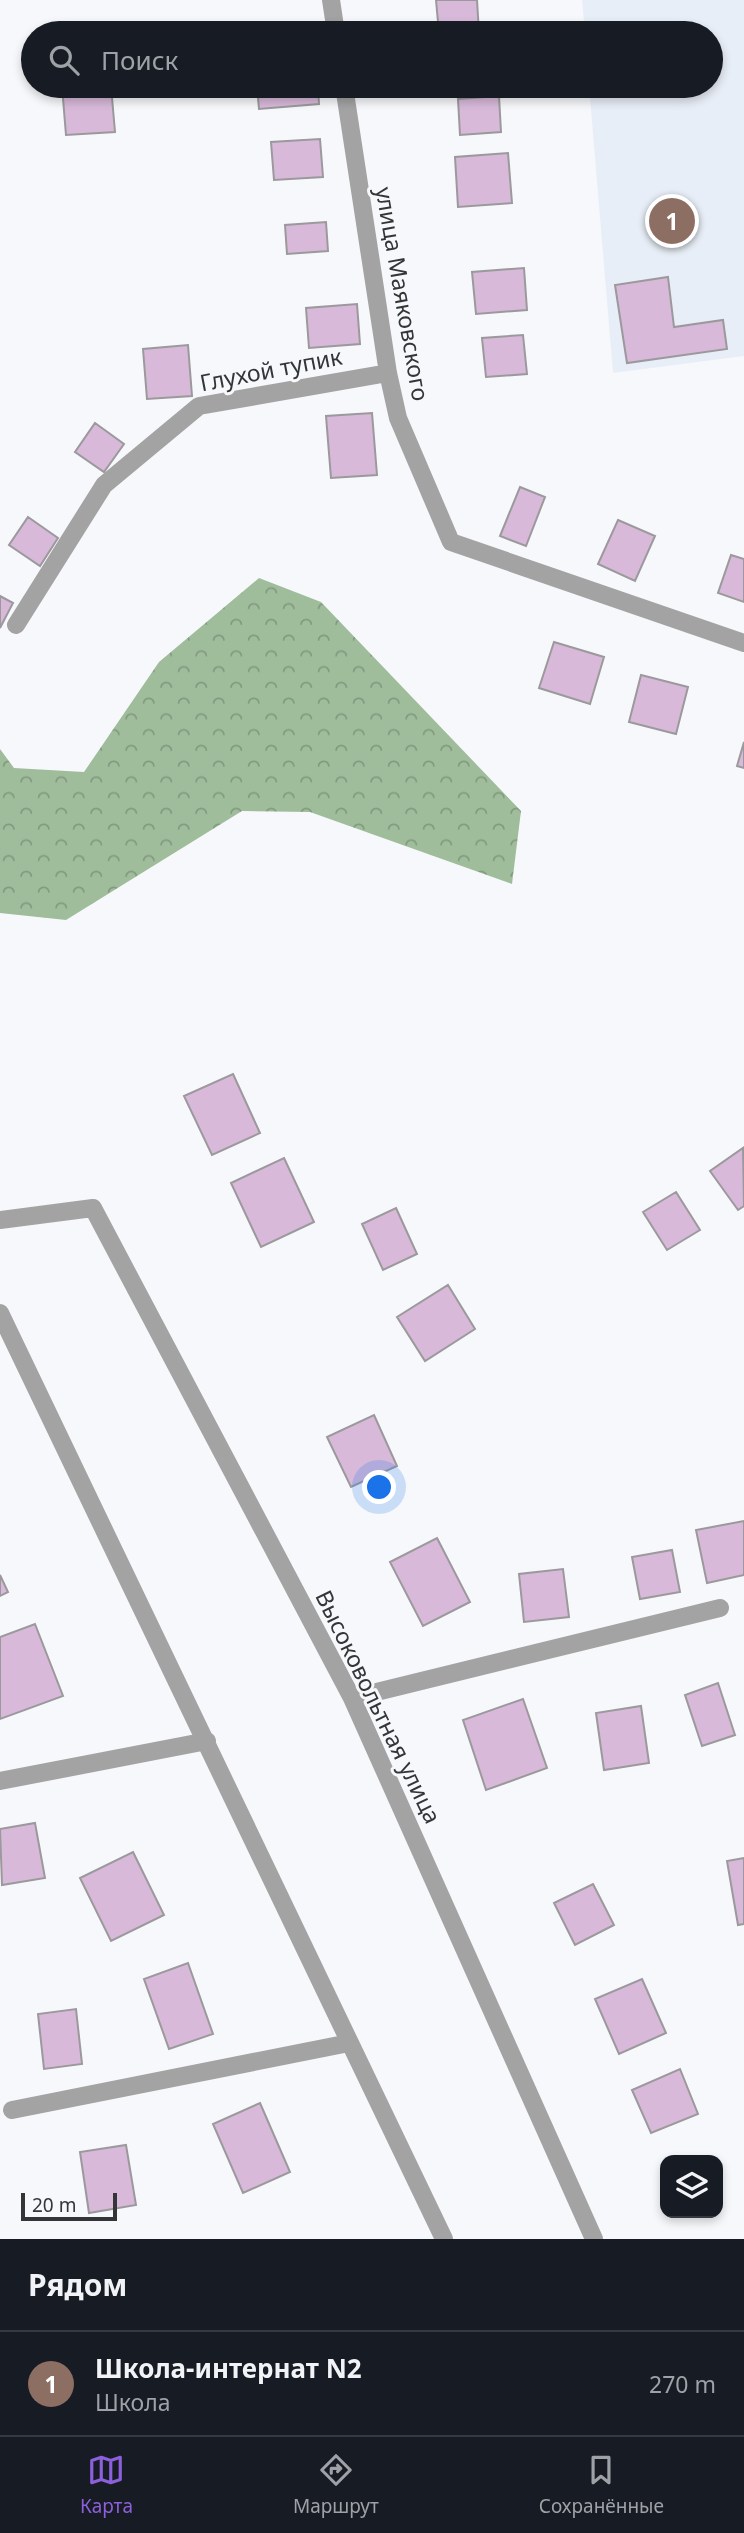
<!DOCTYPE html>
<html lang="ru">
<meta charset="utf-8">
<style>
body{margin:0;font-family:"Noto Sans",sans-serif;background:#242831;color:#f1f3f6}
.controls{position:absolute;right:21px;bottom:21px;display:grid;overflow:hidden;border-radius:14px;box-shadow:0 4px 10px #0003}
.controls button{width:63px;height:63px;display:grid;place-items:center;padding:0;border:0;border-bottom:2px solid #363941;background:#171b24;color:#f1f3f6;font:35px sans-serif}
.scale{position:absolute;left:21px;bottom:18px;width:96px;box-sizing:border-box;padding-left:7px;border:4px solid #343536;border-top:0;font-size:19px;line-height:24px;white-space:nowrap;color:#343536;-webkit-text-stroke:5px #f7f8fb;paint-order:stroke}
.you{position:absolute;left:380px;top:1488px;width:24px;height:24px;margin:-18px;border:5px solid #fff;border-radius:50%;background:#1a73e8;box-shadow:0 0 0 10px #1a73e833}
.badge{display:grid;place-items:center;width:46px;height:46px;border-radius:50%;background:#8b60da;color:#fff;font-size:23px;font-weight:700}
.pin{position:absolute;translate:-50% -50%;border:4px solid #fff;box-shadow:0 2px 7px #0006}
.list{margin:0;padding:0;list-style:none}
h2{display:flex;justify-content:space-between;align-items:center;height:91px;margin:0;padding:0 28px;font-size:30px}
h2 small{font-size:23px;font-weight:400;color:#9ea1a6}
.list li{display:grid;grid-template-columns:46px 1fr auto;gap:21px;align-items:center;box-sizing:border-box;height:105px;padding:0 28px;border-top:2px solid #363941}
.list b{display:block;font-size:26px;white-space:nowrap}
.list p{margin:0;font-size:23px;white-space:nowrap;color:#9ea1a6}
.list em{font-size:23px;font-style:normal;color:#9ea1a6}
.icon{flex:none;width:38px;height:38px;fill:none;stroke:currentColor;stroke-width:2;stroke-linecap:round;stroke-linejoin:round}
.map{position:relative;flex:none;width:744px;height:2239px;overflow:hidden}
.search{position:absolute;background:#171b24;box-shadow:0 4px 10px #0003;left:21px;right:21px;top:21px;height:77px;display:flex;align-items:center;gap:18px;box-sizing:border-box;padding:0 24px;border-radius:38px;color:#9ea1a6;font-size:26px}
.sheet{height:196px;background:#171b24}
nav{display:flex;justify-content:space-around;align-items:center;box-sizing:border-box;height:98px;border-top:2px solid #363941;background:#171b24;font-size:19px;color:#9ea1a6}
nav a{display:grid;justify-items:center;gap:4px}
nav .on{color:#8b60da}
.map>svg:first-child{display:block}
</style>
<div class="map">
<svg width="744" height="2239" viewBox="0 0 744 2239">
<defs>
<pattern id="forest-crowns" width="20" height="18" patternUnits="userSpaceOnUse" patternTransform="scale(1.75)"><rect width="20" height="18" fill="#9fbd9b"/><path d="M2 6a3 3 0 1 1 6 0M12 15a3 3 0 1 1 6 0" fill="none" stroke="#829a7f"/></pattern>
</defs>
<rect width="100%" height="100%" fill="#f7f8fb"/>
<path fill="#e8eef7" d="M582,0H744V356L613,373L589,86H711V33H585Z"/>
<path fill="url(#forest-crowns)" d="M259,578L321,602L521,811L512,884L310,812L242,811L66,920L0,913V749L14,768L84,772L159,662Z"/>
<path fill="#d8b9da" stroke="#9b999b" stroke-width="2" d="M436,0H477L479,33H439Z
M62,86H111L115,132L66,135Z
M257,86H318L319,104L259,109Z
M499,96L501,132L460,135L458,99Z
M320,139L323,177L274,180L271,142Z
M508,153L512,203L458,207L455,157Z
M326,222L328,251L287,254L285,225Z
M524,268L527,310L476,314L472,272Z
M668,277L674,327L723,320L727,349L627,363L615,285Z
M357,304L360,344L309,348L306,308Z
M523,335L527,374L486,377L482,338Z
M188,345L192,396L147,399L143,349Z
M372,413L377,475L331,478L326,416Z
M95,423L124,444L104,472L75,452Z
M520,487L545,497L526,546L500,536Z
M28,517L58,538L40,566L9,545Z
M618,520L655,536L635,581L598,564Z
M731,555L744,559V602L718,593Z
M0,596L13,603L0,628Z
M554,642L604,657L590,704L539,688Z
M641,675L688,687L676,734L629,722Z
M744,742V768L737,766Z
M233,1074L260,1133L212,1155L184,1096Z
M743,1148L744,1206L738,1210L710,1171Z
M284,1158L314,1222L261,1247L231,1183Z
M676,1192L700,1230L667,1250L643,1212Z
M396,1208L417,1254L383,1270L362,1224Z
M448,1285L475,1329L425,1361L397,1317Z
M374,1415L397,1466L351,1487L327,1437Z
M744,1521V1575L707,1583L696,1530Z
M437,1538L470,1602L423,1626L390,1562Z
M672,1550L680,1592L640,1599L632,1557Z
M563,1569L569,1617L524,1622L519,1574Z
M0,1575L8,1592L0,1596Z
M35,1624L63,1696L0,1719V1637Z
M718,1683L735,1735L702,1746L685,1695Z
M523,1699L547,1768L486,1790L463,1720Z
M641,1706L649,1763L604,1770L596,1713Z
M35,1823L45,1878L2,1885L0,1829Z
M133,1852L164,1915L111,1941L80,1878Z
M744,1858V1924L738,1925L727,1861Z
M593,1884L614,1925L575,1945L554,1903Z
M188,1963L213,2034L169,2049L144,1979Z
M642,1979L666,2033L619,2054L595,1999Z
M76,2009L82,2064L44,2069L38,2014Z
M680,2069L698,2114L651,2133L632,2090Z
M260,2103L290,2172L243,2193L213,2124Z
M126,2145L136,2205L89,2213L80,2152Z"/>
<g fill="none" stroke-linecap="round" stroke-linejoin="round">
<path stroke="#a4a3a3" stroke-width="18" d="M331,0L336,33
M344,86L388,373L398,418L451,542L744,643
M16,625L104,485L199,406L388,373
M0,1220L93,1208L352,1698L594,2239
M0,1313L444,2239
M352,1698L720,1608
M0,1781L207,1741
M12,2110L349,2043"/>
</g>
<g text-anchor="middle" stroke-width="6" stroke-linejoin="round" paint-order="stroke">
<g font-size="23" fill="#343536" stroke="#f7f8fb">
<text transform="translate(402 294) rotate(80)" y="8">улица Маяковского</text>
<text transform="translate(271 370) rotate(-11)" y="8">Глухой тупик</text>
<text transform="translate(378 1707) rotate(64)" y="8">Высоковольтная улица</text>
</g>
</g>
</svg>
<div class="controls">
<button><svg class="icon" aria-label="layers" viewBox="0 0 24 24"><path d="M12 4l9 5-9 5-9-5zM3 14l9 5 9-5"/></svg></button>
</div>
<div class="scale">20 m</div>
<div class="you"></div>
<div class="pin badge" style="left:672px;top:221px;background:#8d6e63">1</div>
<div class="search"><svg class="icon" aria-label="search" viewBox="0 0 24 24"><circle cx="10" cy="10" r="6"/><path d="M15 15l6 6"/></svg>Поиск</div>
</div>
<section class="sheet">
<h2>Рядом<small></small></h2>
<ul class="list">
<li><span class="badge" style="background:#8d6e63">1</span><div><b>Школа-интернат N2</b><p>Школа</p></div><em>270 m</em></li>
</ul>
</section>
<nav>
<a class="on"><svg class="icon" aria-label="map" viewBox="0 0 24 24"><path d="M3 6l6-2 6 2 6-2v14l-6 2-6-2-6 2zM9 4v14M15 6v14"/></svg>Карта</a>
<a><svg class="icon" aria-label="directions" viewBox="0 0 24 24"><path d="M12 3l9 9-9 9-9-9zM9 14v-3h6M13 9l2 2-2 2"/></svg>Маршрут</a>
<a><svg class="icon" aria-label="saved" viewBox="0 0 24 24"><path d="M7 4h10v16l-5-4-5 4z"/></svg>Сохранённые</a>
</nav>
